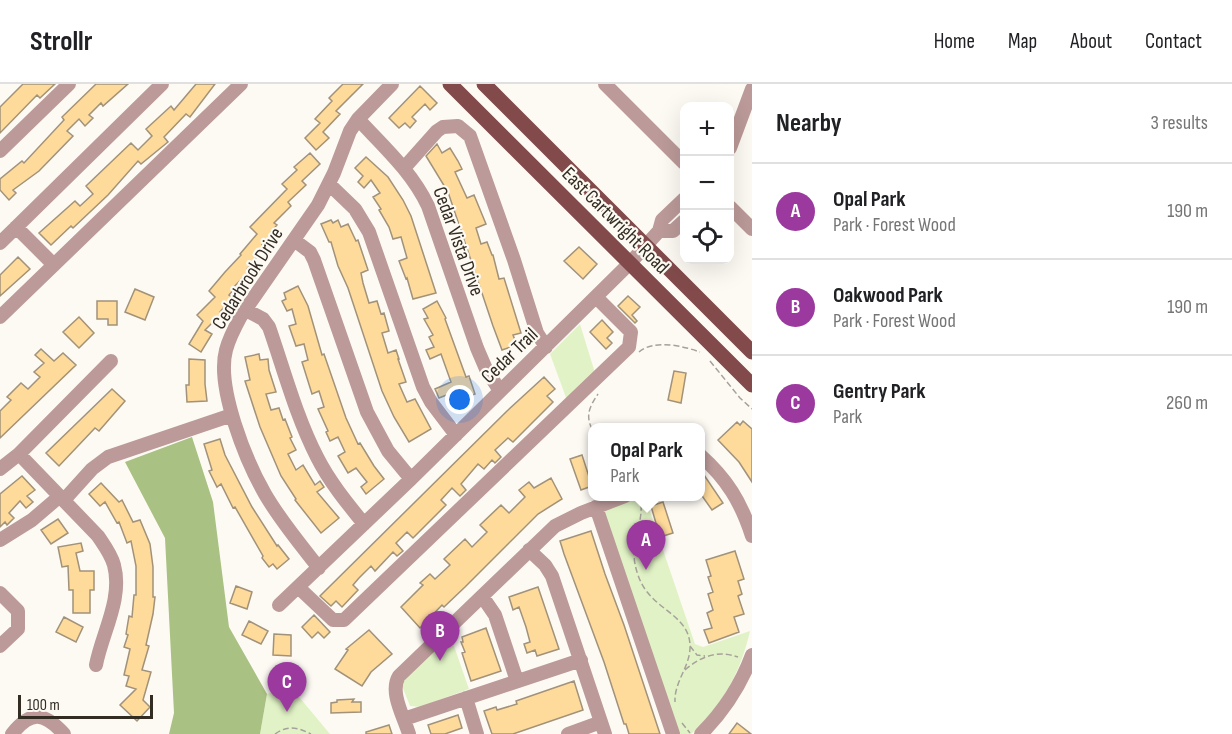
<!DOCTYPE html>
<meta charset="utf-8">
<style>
body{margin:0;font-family:"Sofia Sans Condensed",sans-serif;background:#f6f6f6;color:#202124}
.controls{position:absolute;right:18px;top:18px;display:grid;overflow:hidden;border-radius:12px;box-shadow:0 6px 24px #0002}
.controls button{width:54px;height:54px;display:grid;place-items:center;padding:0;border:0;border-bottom:2px solid #e0e0e0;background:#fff;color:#202124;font:30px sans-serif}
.scale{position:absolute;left:18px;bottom:15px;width:135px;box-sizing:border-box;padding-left:6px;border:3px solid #322c22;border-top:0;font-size:16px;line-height:21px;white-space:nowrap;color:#322c22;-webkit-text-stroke:4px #fdfaf4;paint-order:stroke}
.you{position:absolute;left:460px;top:316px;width:21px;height:21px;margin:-15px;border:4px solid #fff;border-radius:50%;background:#1a73e8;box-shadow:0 0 0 9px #1a73e833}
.badge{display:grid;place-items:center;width:39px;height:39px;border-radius:50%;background:#9c399f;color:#fff;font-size:20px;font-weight:700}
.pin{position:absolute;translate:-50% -50px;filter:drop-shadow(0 2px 3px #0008)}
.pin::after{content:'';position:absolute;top:32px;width:21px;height:18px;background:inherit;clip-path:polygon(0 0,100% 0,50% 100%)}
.popup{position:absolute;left:588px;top:339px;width:117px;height:78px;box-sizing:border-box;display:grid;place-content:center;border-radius:12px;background:#fff;filter:drop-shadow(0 2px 4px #0005);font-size:20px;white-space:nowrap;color:#757577}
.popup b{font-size:22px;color:#202124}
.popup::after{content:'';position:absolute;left:50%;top:100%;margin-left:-12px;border:12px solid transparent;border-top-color:#fff}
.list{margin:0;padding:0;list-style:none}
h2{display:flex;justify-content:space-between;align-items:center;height:78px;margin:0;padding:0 24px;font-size:26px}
h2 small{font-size:20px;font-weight:400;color:#757577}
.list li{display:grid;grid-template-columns:39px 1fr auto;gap:18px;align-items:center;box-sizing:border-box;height:96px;padding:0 24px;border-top:2px solid #e0e0e0}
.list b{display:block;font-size:22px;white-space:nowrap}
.list p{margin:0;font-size:20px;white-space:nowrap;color:#757577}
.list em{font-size:20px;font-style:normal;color:#757577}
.icon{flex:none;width:33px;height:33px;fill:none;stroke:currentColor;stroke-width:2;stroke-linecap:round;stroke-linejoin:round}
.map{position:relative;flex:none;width:752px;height:650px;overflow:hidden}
header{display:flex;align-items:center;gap:36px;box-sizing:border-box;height:84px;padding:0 30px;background:#fff;border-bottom:2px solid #e0e0e0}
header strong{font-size:28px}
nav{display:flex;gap:33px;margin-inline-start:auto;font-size:21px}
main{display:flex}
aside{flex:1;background:#fff}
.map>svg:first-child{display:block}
</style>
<header>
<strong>Strollr</strong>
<nav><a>Home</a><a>Map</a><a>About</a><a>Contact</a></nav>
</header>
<main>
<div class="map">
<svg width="752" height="650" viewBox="0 0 752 650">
<rect width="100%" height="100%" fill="#fdfaf4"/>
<path fill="#e1f3c6" d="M580,240L596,292L568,319L550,270Z
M636,413H645L695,560L703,563L750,547C741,587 722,623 691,650H678L601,425Z
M445,554L454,562L469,605L420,623L410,622L402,602L406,592Z
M290,602L330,650H260L267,610Z"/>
<path fill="#a9c182" d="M192,353L213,418L229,543L267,610L260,650H169L174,629L165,454L125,378Z"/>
<path fill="#feda9b" stroke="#a19279" stroke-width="1.5" d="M23,0H55L40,14L37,11L0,49V23Z
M96,0H128L103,22L101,19L89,31L93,34L85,42L79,35L67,47L73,52L39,87L13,106L16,109L9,116L0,106V95L22,77L24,79L64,36L62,33Z
M196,0H215L190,33L186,30L164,53L168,58L141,80L138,77L108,111L73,144L71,142L51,161L39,149L75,117L80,122L93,110L86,102L131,59L138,66L152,52L146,45L171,22L174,26Z
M343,0H363L336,27L340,30L323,48L329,54L316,66L305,54L320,39L315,35L332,17L329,14Z
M420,2L437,19L430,26L425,20L412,33L416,37L410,44L405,39L399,44L389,34Z
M437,60L442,69L450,64L458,77L462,85L455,88L467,114L474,111L486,140L476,144L481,160L487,158L492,171H493L499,195L504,194L521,249L513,251L517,261L502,266L493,242L448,108L426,72Z
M310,69L320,80L302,97L306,101L288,118L291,122L274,139L277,141L271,148L273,150L262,161L265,163L247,185L249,187L234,203L235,204L229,211L232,213L220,228L221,230L205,246L212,250L201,268L189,260L203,237L197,231L215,213L209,207L225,188L241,171L240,170L257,150L250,143L287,105L282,100L297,86L294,83Z
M366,73L388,93L403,116L411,132L436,209L413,215L407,194L406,195L399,177L407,174L401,153L393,155L389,143L379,126L381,125L373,113L380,109L371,96L364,104L358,98L363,92L355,84Z
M331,136L333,139L338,136L341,143L348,140L356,157L358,156L368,186L361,189L363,199L369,219L377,217L381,230L384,229L389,247L382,249L388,269L396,266L399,275H398L406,298L399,300L407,318L415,315L431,345L409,358L394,333L382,307L348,204L338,182L331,158H329L321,140Z
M579,163L597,180L583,195L564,177Z
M18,173L30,185L0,212V191Z
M298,202L308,222L322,271L324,270L346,334L358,360L360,359L374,382L384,395L366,410L361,403L367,398L356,384L348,389L338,372L345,368L338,353L330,357L326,348L328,347L318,325L324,323L319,307L312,310L302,278L308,276L304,260L296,262L289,242L296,240L292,225L287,227L282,217L286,215L284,209Z
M135,205L154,213L145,236L125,228Z
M628,212L640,223L632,231L637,237L635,239L618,222Z
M97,217H117V241H108V235H97Z
M437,217L446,234L445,235L466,293L469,292L475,310L452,318L449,310L439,314L435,305L451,298L441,270L430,275L426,266L434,263L429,253L433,251L424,235L428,234L423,225Z
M79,233L94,249L79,264L63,248Z
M602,236L613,248L607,254L612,259L606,265L590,248Z
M41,265L54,277L63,269L76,281L0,354V327L11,316L7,313L21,299L28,305L40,293L34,288L44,279L35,271Z
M259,270L260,276L268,275L269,286L276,308L266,310L271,326L279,324L283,336L285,335L292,353L290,354L296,366L288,370L296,386L303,381L315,401L320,397L324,403L317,408L339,434L321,449L295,416L296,415L281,392L260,343L245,297L250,296L245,273Z
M189,275L205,276V300L207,317L187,318L186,301H189Z
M674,287L686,289L681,319L668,316Z
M544,293L555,305L547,312L553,318L513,358L508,354L495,366L501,373L495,379L492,376L484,385L478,380L461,400L466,406L460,412L452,404L441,416L446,421L413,454L407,448L396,459L403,467L397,472L393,468L375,487L371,482L359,494L353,501L358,506L342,523L336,517L331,522L320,512L507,327Z
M112,305L125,317L99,347L95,344L59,382L46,369Z
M743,337L752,345V398L739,378L718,356L737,338L740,341Z
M220,355L225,371L252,423L277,462L278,461L289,475L277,485L273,480L269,483L262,474L263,472L235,423L233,424L221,400L217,403L209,387L212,386L204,360Z
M582,371L592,402L581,406L570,375Z
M704,391L723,419L712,426L700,409V394Z
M22,392L35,406L27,412L33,418L26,424L20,417L9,429L14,434L7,441L5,438L0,443V410Z
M551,394L562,415L538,430L465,503L444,523L442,521L420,544L401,523L423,501L420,499L430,490L435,495L450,481L444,475L465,455L472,463L487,448L480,441L501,421L509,429L525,413L519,406L529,398L534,404Z
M101,399L119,418L122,416L133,438L140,436L150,460L153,483V513H155L153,530L146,561L149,562L142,586L151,588L143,616L150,623L137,637L120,621L136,605L126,602L129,592L124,591L130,565L124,563L128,551L126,550L129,532L132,533L134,511H136V482L131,457L127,459L119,438L117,439L105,418L100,422L89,410Z
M663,418L673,449L660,453L651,422Z
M58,435L68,449L51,460L41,446Z
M591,447L605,490L624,541L660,650H629L626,640H624L604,578L564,470L560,457Z
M81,459L83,467L76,469L80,487H94V506H90V529H73V506H69L68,482L62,483L58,463Z
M735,467L744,495L738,497L742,510L738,512L744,530L734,533L739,548L709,559L704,546L712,544L707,529L713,526L708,510L713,508L708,493L711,492L706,476Z
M236,502L252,508L247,525L230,519Z
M538,503L559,565L537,572L535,566L527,569L524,560L530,558L526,543L519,523L513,526L509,513Z
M314,531L330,548L324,554L318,548L312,554L302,543Z
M64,533L83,543L76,558L56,548Z
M249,537L268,547L261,560L242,551Z
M486,544L501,587L471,597L462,569L465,568L461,558H463L462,553Z
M369,546L392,570L371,588L362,602L335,585L348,566L346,565Z
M274,550L291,551V572L273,571Z
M574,597L583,626L513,650H492L484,627L496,623L497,626L517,620L516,617Z
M354,615L352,618H361V628L331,629V619L337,618V616Z
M458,631L462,644L445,650H431L428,641Z
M737,639L751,650H729Z
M389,641L392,650H366V648Z"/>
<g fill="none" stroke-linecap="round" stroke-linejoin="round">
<path stroke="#a6a19a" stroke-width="1.5" stroke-dasharray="6 3" stroke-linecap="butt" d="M639,268C654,255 683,262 700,268
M710,277L740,314L752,325
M592,345C585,331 590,322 598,310
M639,412C647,433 630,455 635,480C637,490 641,501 648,509C662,527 689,535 690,561C691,582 674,597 675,618
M690,562L697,571L705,572
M685,586C701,572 718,566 738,573
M682,639L690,649
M275,650C288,641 297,643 311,650"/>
<path stroke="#bb9a99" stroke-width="14" d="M605,0L684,79
M358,35C384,63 412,88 428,122L477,264L486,285L500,307
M730,64L752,5
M0,67L69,0
M404,84L437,47L443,43L458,42L470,52L514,176L537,249L546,263
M329,100L355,125L369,148L423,303L431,318L456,351
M730,123L752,145
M16,143L54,181
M659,147H673L684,137
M294,156L310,168L314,176L367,328L388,367L411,395
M0,159L162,0
M246,226L263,235L269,243C284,286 296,332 317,373C329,397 347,419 364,440
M0,233L241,0
M19,370L98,452C104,461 111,470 114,481C123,515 102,549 96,581
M700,371C727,395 741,418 752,452
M0,385L19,370L111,277
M64,416L92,385L108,373L232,331
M596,423L673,650
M0,456L32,436L60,412
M529,466L545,481L552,492L605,650
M319,484C300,460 280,436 265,410C246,377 216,303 226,266C229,254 235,243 241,232L318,121L334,89L350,47L358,35L392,0
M298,503L333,536H344L629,263L631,248L596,213
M0,509L18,527V545L0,562
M482,512L495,531L517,597
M279,521L411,395L630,179L659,147L662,136L684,115
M466,614L477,650
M404,635L581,576
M12,650C31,626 44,628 64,650
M409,650C404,633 389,608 399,592L555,442L581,429L625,412
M568,650L601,638
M701,650C724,627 741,601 752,571"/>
<path stroke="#824a4b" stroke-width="15" d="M450,0L752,301
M484,0L752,268"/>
</g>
<g text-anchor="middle" stroke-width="4.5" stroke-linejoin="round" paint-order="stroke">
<g font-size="20" fill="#322c22" stroke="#fdfaf4">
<text transform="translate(616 136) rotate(45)" y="7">East Cartwright Road</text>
<text transform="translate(459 157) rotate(70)" y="7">Cedar Vista Drive</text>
<text transform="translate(247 194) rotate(-58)" y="7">Cedarbrook Drive</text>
<text transform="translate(509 271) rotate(-44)" y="7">Cedar Trail</text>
</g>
</g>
</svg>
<div class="controls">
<button>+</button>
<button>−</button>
<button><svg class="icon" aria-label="locate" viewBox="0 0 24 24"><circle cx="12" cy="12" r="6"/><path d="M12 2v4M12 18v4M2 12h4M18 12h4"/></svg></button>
</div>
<div class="scale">100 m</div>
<div class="you"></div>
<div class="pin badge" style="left:646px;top:486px">A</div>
<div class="popup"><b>Opal Park</b>Park</div>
<div class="pin badge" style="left:440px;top:577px">B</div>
<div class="pin badge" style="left:287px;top:628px">C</div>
</div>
<aside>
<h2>Nearby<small>3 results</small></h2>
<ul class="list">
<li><span class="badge">A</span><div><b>Opal Park</b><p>Park · Forest Wood</p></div><em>190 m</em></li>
<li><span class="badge">B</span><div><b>Oakwood Park</b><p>Park · Forest Wood</p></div><em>190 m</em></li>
<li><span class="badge">C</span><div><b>Gentry Park</b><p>Park</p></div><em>260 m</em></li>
</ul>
</aside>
</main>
